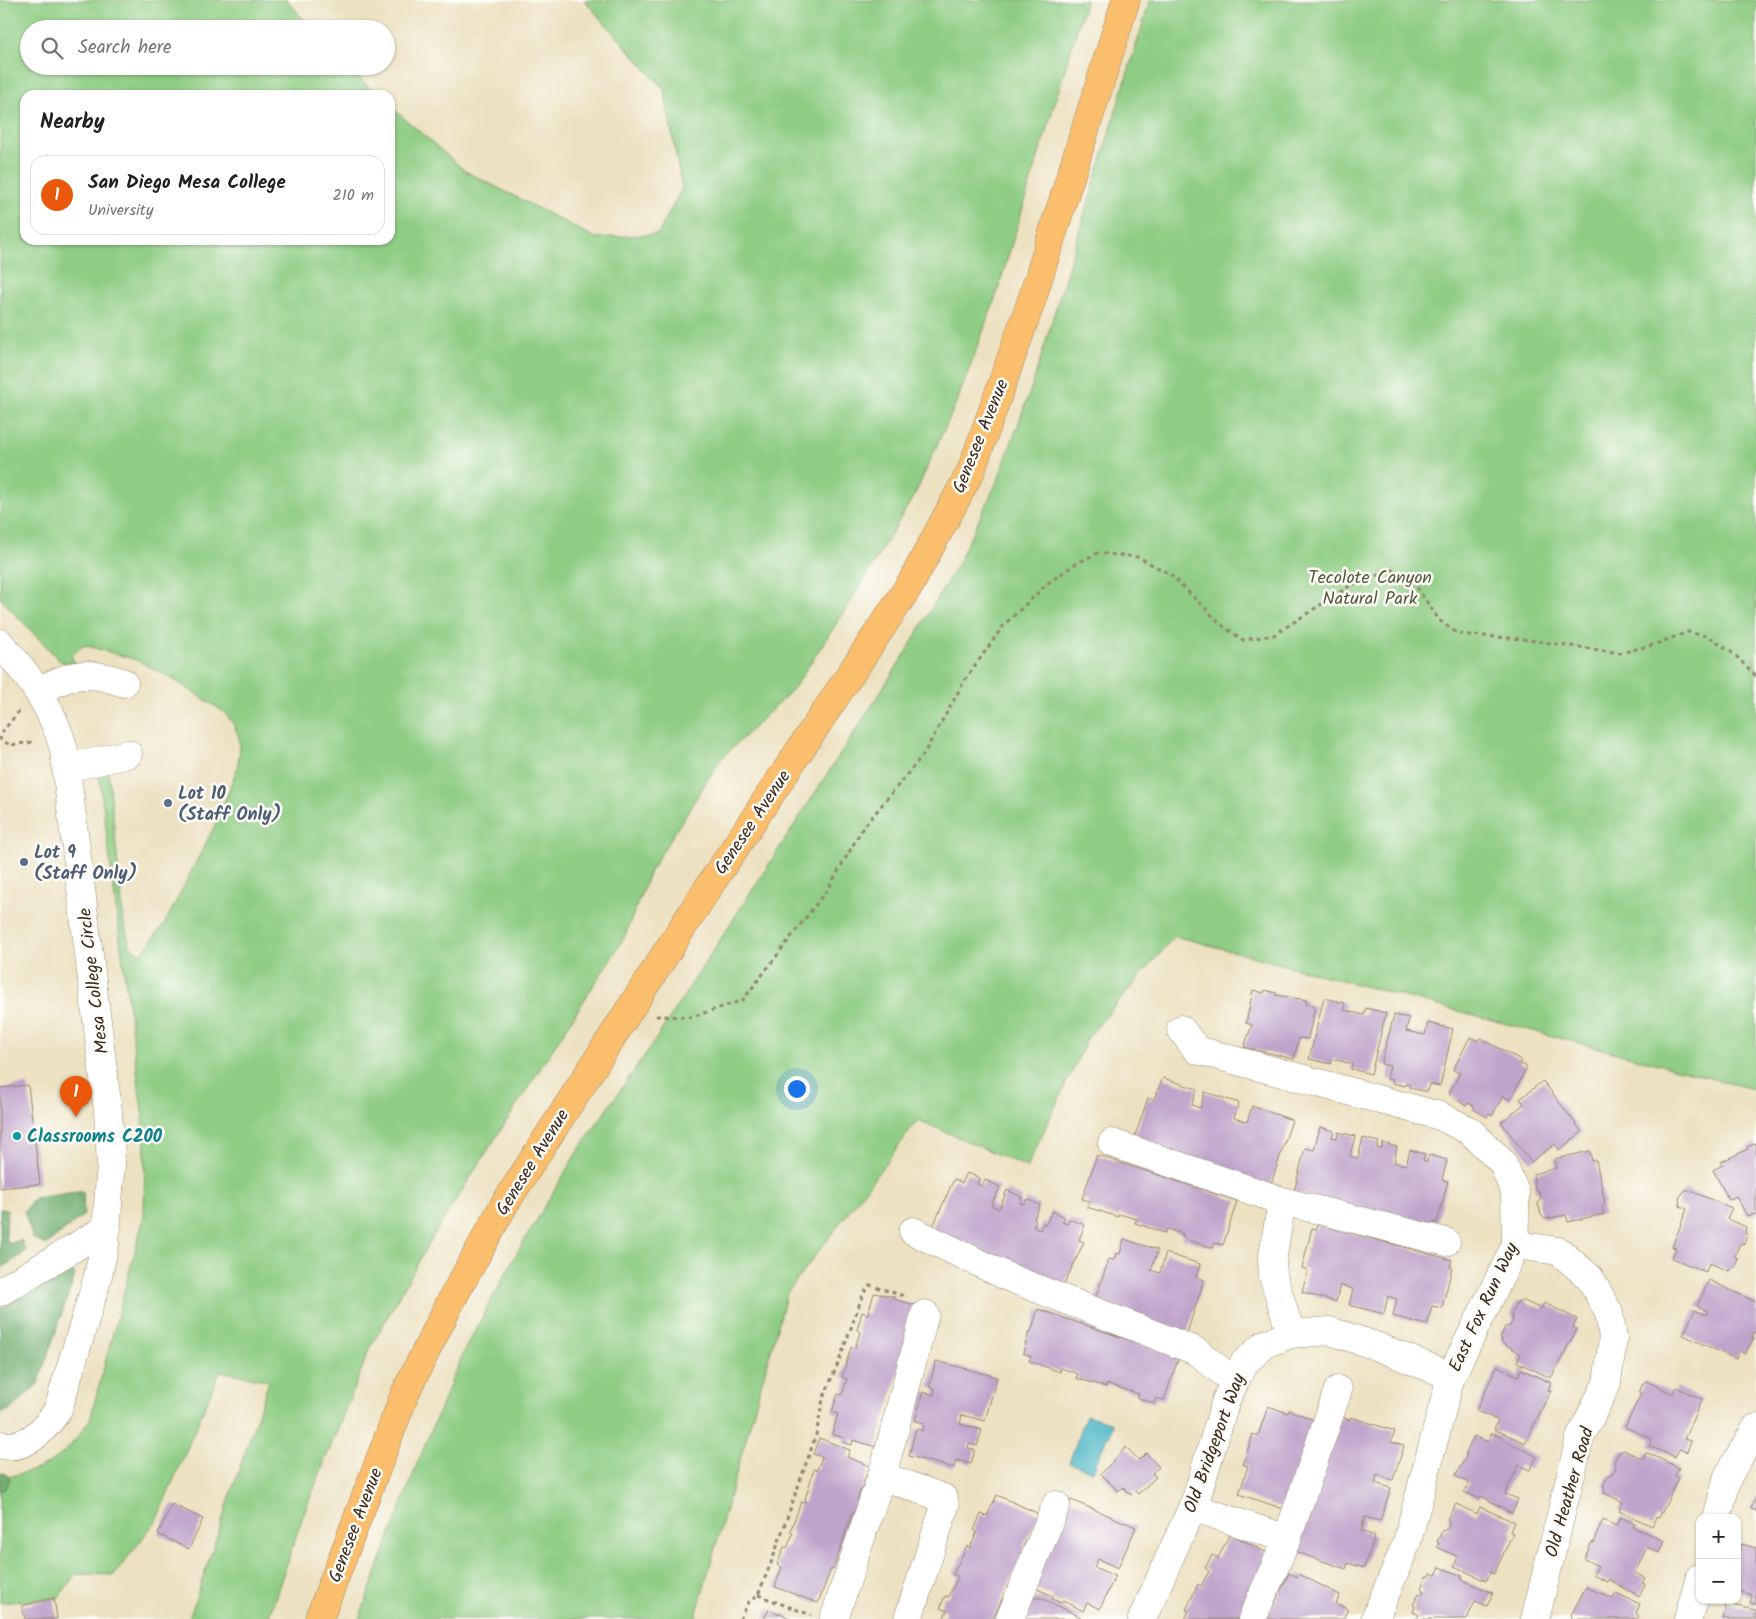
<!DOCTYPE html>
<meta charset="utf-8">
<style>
body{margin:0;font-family:Kalam,sans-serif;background:#f2f2f2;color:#202124}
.controls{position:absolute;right:15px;bottom:15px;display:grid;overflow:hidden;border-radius:10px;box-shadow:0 1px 4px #0004}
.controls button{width:45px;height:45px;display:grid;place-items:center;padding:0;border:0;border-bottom:1px solid #e0e0e0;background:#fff;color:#202124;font:25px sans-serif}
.you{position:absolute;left:796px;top:1088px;width:18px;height:18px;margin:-12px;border:4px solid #fff;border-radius:50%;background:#1a73e8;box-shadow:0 0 0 8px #1a73e833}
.badge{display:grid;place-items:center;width:32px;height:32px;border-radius:50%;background:#ea580c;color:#fff;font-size:16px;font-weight:700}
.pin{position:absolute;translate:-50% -41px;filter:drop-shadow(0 1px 2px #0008)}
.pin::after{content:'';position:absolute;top:26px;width:18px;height:15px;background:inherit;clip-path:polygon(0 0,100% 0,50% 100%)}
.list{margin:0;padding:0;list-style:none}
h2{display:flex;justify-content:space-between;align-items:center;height:65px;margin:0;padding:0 20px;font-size:21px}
h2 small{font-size:16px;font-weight:400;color:#757577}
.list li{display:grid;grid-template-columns:32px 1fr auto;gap:15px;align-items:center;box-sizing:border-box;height:80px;margin:0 10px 10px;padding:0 10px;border:1px solid #e0e0e0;border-radius:15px}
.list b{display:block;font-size:19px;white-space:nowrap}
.list p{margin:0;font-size:16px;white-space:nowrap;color:#757577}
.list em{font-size:16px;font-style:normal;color:#757577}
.icon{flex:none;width:28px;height:28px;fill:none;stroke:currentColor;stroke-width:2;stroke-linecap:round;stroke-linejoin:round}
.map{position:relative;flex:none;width:1756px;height:1619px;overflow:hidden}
.search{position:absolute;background:#fff;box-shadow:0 1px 4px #0004;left:20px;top:20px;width:375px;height:55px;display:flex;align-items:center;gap:12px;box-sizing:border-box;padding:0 18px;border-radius:28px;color:#757577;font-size:19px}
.panel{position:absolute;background:#fff;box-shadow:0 1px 4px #0004;left:20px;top:90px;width:375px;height:155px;border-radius:15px}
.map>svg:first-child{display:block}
</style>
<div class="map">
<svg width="1756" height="1619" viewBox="0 0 1756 1619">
<rect width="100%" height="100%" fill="#fdfcf7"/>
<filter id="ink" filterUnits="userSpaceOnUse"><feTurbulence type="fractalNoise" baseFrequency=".02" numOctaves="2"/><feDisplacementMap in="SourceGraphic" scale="10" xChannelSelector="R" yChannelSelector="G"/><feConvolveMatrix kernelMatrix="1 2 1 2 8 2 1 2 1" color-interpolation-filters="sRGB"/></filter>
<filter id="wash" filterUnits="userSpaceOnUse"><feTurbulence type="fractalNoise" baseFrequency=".0096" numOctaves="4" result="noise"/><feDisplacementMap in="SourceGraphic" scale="20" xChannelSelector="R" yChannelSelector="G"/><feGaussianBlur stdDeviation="1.12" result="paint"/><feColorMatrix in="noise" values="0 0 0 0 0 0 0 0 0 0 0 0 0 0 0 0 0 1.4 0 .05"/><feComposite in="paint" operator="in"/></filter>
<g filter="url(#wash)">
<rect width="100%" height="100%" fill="#ece1c0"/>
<path fill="#8fcd84" stroke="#657c51" d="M0,0H287L312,29H29V66H345L378,95H25V240H390V106L465,171L596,238L658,234L682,188L664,89L584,0H1086L996,296L958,399L916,492L855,595L794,688L721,759L650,871L624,938L434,1234L370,1348L304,1513L268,1619H189L269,1381L220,1371L156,1521L114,1575L76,1574L58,1598L0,1603V1477C8,1478 16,1475 23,1473C55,1466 73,1446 90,1419L144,1217L145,1135L99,774L108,769L124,923L130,946L141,954L165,923L216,823L237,769L240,749L239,737L233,723L224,712L173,679L137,660L84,645L71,656L75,663L61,662L0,598Z
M1150,0H1756V1090L1175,936L1088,1037L1027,1167L918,1120L787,1293L695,1619H359L417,1464L465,1349L514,1258L576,1154L654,1042L905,654L958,563L998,480L1033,383Z"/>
<path fill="#73b072" stroke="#576d48" d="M83,1191L84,1215L46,1245L33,1238L24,1211L34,1198Z
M0,1209L7,1210L6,1235L8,1244L21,1240L26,1252L0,1269Z
M68,1264L75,1275L38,1384L11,1409L0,1414V1309Z
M0,1472L6,1474L10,1480L4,1490H0Z"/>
<path fill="#4cb7c8" stroke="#447073" d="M1086,1415L1113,1423L1110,1436L1106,1439L1093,1471L1069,1463Z"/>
<g id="blocks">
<path fill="#bea3ca" d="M1253,990L1264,993L1265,990L1276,993V995L1307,1000L1305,1004L1315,1006L1308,1039L1299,1038L1294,1059L1244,1047L1252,1025L1246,1023Z
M1324,998L1345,1003L1344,1010L1364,1015L1366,1008L1386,1013L1371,1074L1351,1069L1352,1064L1332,1059L1331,1064L1309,1059Z
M1394,1015L1409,1018L1406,1031L1425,1035L1428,1023L1453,1029L1440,1086L1430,1084L1428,1091H1423L1410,1088V1085L1406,1084L1405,1086L1392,1083L1393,1080L1387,1079L1390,1066L1381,1064Z
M1470,1037L1478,1041L1480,1038L1521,1060L1519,1063L1527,1067L1510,1100L1503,1096L1492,1116L1489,1114L1487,1117L1473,1109L1474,1106L1468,1103L1466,1106L1449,1094L1460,1073L1453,1070Z
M1163,1078L1197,1089L1192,1105L1200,1108L1205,1092L1239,1103L1234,1118L1247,1122L1252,1106L1292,1120L1270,1187L1133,1142L1148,1098L1153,1100Z
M1543,1081L1582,1132L1559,1150L1555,1144L1531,1162L1501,1122L1524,1104L1520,1099Z
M28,1085L40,1184L0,1188V1088Z
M1320,1127L1334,1131L1332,1137L1337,1138L1338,1132L1355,1136L1350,1156L1358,1158L1363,1138L1379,1142L1377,1148L1381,1149L1383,1143L1397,1147L1394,1162L1406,1165L1410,1150L1425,1154L1423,1160L1427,1162L1429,1155L1447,1160L1442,1180L1448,1181L1437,1223L1434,1222L1432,1229L1294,1192L1305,1148L1314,1150Z
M1756,1143V1214L1747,1216L1736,1196L1729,1200L1713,1170L1723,1165L1721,1162L1748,1149L1747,1147Z
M1590,1151L1592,1161L1596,1160L1605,1204L1602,1205L1604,1214L1568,1222L1566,1215L1545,1219L1541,1215L1538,1203L1541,1198L1539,1192L1535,1190L1533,1174L1556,1168L1554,1159Z
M1097,1155L1237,1201L1223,1245L1215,1243L1213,1248L1182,1238L1183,1234L1167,1229L1165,1233L1135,1223L1137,1219L1119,1214L1118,1217L1087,1207L1090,1201L1082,1199Z
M967,1173L980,1178L977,1184L982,1186L985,1180L1000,1187L991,1205L999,1209L1007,1190L1022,1197L1020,1203L1024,1204L1027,1199L1040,1205L1034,1219L1036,1220L1033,1227L1040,1230L1043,1223L1046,1224L1052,1211L1065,1217L1062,1222L1067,1224L1069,1219L1085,1225L1079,1240L1084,1242L1061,1291L930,1233L954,1179L962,1183Z
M1686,1189L1732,1208L1727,1219L1746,1227L1745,1234H1748L1744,1244L1741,1243L1739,1246L1736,1253L1735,1257L1738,1258L1734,1268L1732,1267L1729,1271L1709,1263L1706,1272L1672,1258L1676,1248L1672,1247L1687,1209L1680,1206L1679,1198Z
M1317,1224L1452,1260L1450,1267L1452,1268L1442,1308L1432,1306L1427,1325L1393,1316L1397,1299L1388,1296L1384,1314L1349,1305L1353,1289L1340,1285L1336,1302L1302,1292L1308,1270L1302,1268L1312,1228L1316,1229Z
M1124,1239L1158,1250L1151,1270L1160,1273L1166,1253L1200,1264L1196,1277L1204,1280L1187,1333L1094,1302L1109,1259L1114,1260L1116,1253L1120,1254Z
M1709,1280L1756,1302V1333L1754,1332L1752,1337L1754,1338L1745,1354L1739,1351L1736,1359L1683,1335L1695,1310L1706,1315L1708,1311L1697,1306Z
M874,1293L895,1297L894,1299L918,1306L876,1447L853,1440L852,1445L843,1442L844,1438L832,1434L838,1414L832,1412L838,1394L842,1395L847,1379L842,1377L851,1347L855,1348L860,1332L857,1330L862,1312L868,1314Z
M1522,1300L1541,1309L1544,1303L1577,1319L1573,1327L1577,1329L1551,1378L1517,1362L1521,1354L1501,1342L1502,1339L1500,1338L1505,1327L1510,1326L1513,1320L1511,1314L1516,1303Z
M1038,1309L1179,1357L1164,1400L1156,1398L1154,1403L1138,1398L1139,1394L1107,1384L1106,1387L1076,1378L1078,1374L1061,1368L1060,1372L1029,1361L1031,1356L1023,1353L1029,1331L1031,1332Z
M936,1361L997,1377L985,1421L962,1415L960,1424L982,1430L977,1446L969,1444L968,1448L975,1450L971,1464L956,1460L954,1468L909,1456L916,1429L923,1431L924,1423L915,1421L923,1392L934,1395L935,1389L929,1387Z
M1497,1366L1518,1376L1521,1369L1551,1383L1548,1390L1551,1391L1525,1443L1494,1429L1498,1420L1476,1411Z
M1646,1381L1673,1394L1676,1387L1702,1399L1684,1439L1691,1441L1687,1452L1679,1449L1675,1457L1649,1446L1652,1439L1625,1427L1641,1394L1639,1393L1643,1383Z
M1268,1406L1288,1413L1289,1410L1314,1420L1284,1509L1239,1494L1248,1466L1243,1465L1253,1434L1258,1436Z
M1341,1417L1350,1420L1351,1417L1395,1431L1391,1442L1404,1446L1393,1480L1377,1475L1375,1483L1391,1488L1380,1521L1365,1517L1361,1531L1375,1536L1364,1568L1348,1563L1346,1569L1296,1552Z
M1492,1433L1537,1457L1530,1470L1519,1465L1505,1494L1518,1499L1512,1513L1481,1496L1479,1499L1464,1492L1469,1483L1455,1476L1467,1455H1465L1474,1436L1487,1442Z
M819,1438L850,1450L847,1457L870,1466L857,1500L859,1501L854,1514L852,1513L833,1570L831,1569L818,1603L775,1587L782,1567L777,1565L784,1547L787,1548L793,1533L790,1532L801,1502L804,1503L814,1469L817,1470L822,1457L813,1454Z
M1126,1447L1139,1460L1146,1453L1159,1467L1152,1473L1156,1477L1138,1494L1135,1491L1131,1495L1123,1487L1118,1491L1101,1474Z
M1624,1450L1643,1459L1646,1452L1679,1468L1675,1476L1679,1478L1659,1518L1656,1517L1652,1526L1619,1511L1623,1502L1604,1493L1605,1487L1603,1486L1608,1476L1612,1475L1616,1468L1614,1462L1619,1452Z
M997,1495L1039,1514L1023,1547L1025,1548L993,1619H943L947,1611L940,1608L945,1596L948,1597L958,1577L953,1574L967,1546L970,1548L977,1532L974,1530L981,1514L987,1516Z
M1756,1496V1511L1751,1509Z
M1071,1500L1136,1527L1118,1568L1098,1559L1094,1567L1115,1576L1100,1609L1087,1603L1083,1611L1063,1600L1061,1603L1052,1599L1053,1596L1033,1587Z
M172,1504L203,1519L189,1549L158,1534Z
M1456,1504L1477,1514L1480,1507L1514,1522L1510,1532L1513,1533L1494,1574L1490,1572L1486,1581L1454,1566L1458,1557L1437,1547L1439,1543L1437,1542L1442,1531L1447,1529L1450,1523L1447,1519Z
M1620,1517L1635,1524L1633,1527L1664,1541L1659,1553L1647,1547L1635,1573L1645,1578L1642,1583L1645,1584L1639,1596L1608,1579L1607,1582L1593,1575L1598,1566L1584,1559L1592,1542L1594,1543L1596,1538L1595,1537L1603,1520L1616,1526Z
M1230,1534L1271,1555L1240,1619H1185L1189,1611L1186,1610L1198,1584L1201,1586L1209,1571L1205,1568L1212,1555L1218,1558Z
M1742,1544L1756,1548V1604L1750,1603L1752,1595L1737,1591V1555Z
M1440,1567L1462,1576L1461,1579L1493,1593L1487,1606L1475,1601L1467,1619H1416L1419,1615L1413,1612L1415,1606L1413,1605L1419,1593L1422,1595L1424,1591L1421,1588L1426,1576L1428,1577L1430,1573L1436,1575Z
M1289,1573L1297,1577L1299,1574L1340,1595L1336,1604L1348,1609L1343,1619H1267Z
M1586,1587L1613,1599L1616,1593L1640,1604L1636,1614L1639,1616L1637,1619H1573L1571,1615Z
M1029,1595L1038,1599L1039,1597L1081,1617L1080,1619H1019Z
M54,1598L57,1619H25L22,1606Z
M1726,1604L1756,1610V1619H1723Z
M769,1609L779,1615L780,1613L791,1619H764Z"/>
</g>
</g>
<g filter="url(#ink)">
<use href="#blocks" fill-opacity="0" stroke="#94866f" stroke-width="1"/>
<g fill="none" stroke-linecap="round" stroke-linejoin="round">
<g stroke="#94866f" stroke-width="29">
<path id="minor" d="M0,643C29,676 53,707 64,750L108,1111L111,1164L105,1244L97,1280L58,1409C45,1430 27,1450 0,1445
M39,691C72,673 87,670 124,683
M68,768L128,754
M1181,1029L1197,1050L1440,1116L1470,1131L1502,1162L1515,1192L1516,1245L1451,1376L1407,1542L1375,1619
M1112,1143L1282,1201L1446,1242
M1282,1201L1272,1261L1273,1276L1291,1334
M913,1231L1010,1278L1196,1351L1235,1382
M1516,1245L1559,1251L1590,1278L1609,1313L1613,1338L1607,1383L1580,1438L1535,1619
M0,1292L107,1228
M882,1476L943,1498L945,1506L908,1619
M1192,1507L1287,1539
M1717,1518L1728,1476L1756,1428
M834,1619L886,1462L925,1314
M1010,1619L1056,1505
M1142,1619L1196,1499L1226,1400L1244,1363L1265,1344L1291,1334L1330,1331L1373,1345L1451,1376
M1252,1619L1287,1539L1338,1390
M1688,1619L1700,1577"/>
</g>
<g stroke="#94866f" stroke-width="29">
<path id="major" d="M319,1619L406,1391L451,1301L504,1205L704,894L911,583L971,471L1031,302L1126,0"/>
</g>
<path stroke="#94866f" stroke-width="3" stroke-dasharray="4 4" stroke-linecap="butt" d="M19,711L3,731L0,739L10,745L33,742
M656,1016L692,1017L743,1000L830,886L862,829L923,755L965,680L1004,625L1048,583L1075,564L1098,553L1138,557L1170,574L1223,626L1243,640L1274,635L1351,585L1392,570L1414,583L1439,620L1458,634L1522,639L1621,653L1656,644L1688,632L1710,637L1734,654L1756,676
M758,1595L811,1615
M740,1619L749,1602L758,1595L773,1558L816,1435L823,1399L841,1356L863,1294L870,1285L907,1297"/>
<use href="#minor" stroke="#fff" stroke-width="28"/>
<use href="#major" stroke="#fabe6d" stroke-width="28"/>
</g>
</g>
<g fill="#5c6f8a" stroke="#fdfcf7" stroke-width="2">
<circle cx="168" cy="803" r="5"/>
<circle cx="24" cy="862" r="5"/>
</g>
<circle fill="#0f9aa8" stroke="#fdfcf7" stroke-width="2" cx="17" cy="1136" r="5"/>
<g text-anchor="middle" stroke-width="5" stroke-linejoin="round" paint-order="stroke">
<g font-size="18" fill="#3b2a1e" stroke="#fdfcf7">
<text transform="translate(980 436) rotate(-68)" y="6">Genesee Avenue</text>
<text transform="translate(752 822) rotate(-56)" y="6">Genesee Avenue</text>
<text transform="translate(93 981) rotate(-97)" y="6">Mesa College Circle</text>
<text transform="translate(532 1162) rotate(-58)" y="6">Genesee Avenue</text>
<text transform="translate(1483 1307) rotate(-65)" y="6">East Fox Run Way</text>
<text transform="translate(1214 1443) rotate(-70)" y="6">Old Bridgeport Way</text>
<text transform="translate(1569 1492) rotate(-74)" y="6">Old Heather Road</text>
<text transform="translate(355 1525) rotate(-69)" y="6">Genesee Avenue</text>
</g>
<g font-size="18" fill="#545b3d" stroke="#fdfcf7">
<text x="1370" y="583">Tecolote Canyon<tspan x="1370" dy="21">Natural Park</tspan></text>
</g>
<g font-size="18" font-weight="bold" fill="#4e5e75" stroke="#fdfcf7" text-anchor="start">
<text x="178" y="799">Lot 10<tspan x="178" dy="21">(Staff Only)</tspan></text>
<text x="34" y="858">Lot 9<tspan x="34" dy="21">(Staff Only)</tspan></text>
</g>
<g font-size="18" font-weight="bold" fill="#0d838f" stroke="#fdfcf7" text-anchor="start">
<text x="27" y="1142">Classrooms C200</text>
</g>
</g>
</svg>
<div class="controls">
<button>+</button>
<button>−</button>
</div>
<div class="you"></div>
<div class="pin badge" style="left:76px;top:1117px">1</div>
<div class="search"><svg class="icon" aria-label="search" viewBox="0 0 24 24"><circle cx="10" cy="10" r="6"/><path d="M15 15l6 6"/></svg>Search here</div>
<section class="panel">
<h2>Nearby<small></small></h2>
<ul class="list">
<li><span class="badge">1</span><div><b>San Diego Mesa College</b><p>University</p></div><em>210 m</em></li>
</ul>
</section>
</div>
